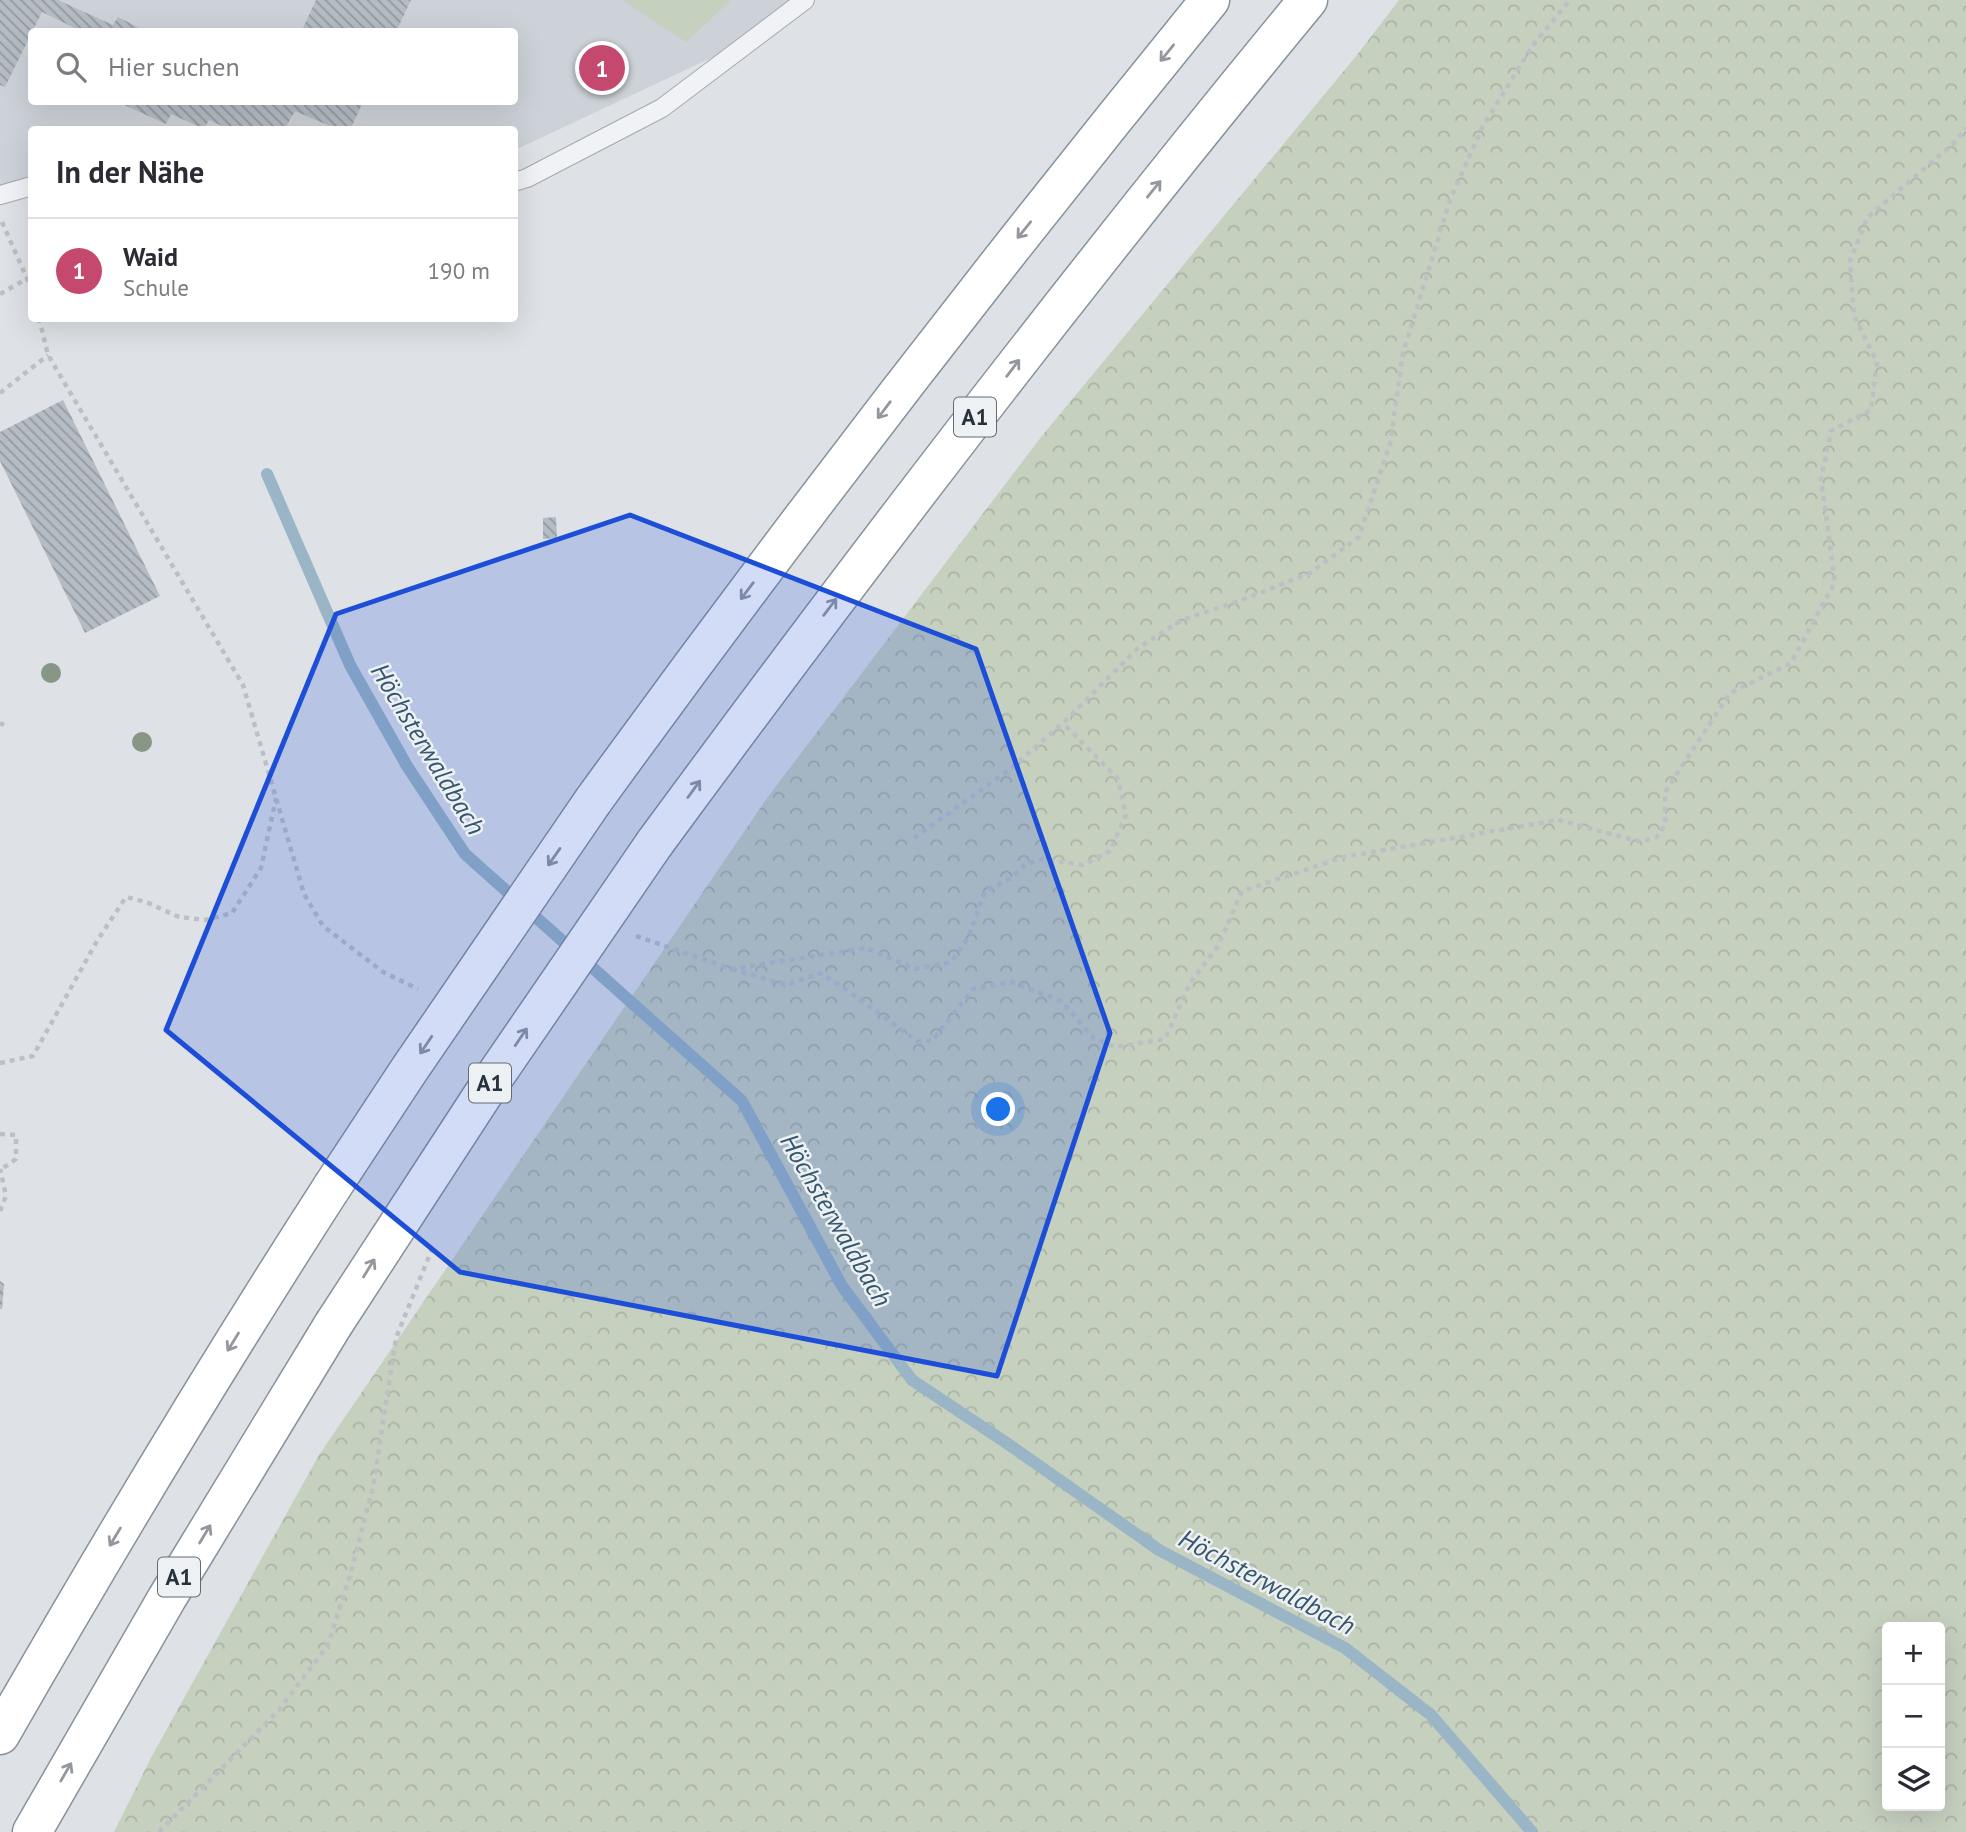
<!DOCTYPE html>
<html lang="de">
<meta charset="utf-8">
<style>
body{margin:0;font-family:"PT Sans",sans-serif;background:#f2f2f3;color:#2b2b33}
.controls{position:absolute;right:21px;bottom:21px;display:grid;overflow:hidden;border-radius:7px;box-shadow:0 7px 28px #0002}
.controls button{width:63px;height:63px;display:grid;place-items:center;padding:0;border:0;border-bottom:2px solid #e1e1e2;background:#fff;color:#2b2b33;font:35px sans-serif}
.you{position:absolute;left:999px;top:1110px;width:24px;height:24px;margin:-18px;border:5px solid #fff;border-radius:50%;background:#1a73e8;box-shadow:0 0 0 10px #1a73e833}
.badge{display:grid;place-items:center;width:46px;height:46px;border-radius:50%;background:#c5496e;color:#fff;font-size:23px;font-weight:700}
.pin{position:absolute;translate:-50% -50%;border:4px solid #fff;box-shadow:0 2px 7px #0006}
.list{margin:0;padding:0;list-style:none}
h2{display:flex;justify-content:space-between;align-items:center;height:91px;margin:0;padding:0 28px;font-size:30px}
h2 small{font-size:23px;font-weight:400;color:#7c7c81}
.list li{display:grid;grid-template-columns:46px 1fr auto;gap:21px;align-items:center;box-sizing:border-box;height:105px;padding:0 28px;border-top:2px solid #e1e1e2}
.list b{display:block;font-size:26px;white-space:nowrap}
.list p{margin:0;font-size:23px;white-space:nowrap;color:#7c7c81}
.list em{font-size:23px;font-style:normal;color:#7c7c81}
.icon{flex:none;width:38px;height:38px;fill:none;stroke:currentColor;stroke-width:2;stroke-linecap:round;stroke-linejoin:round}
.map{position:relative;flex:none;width:1966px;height:1832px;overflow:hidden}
.search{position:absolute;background:#fff;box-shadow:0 7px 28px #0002;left:28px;top:28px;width:490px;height:77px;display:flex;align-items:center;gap:18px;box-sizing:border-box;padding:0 24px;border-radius:7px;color:#7c7c81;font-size:26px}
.panel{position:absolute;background:#fff;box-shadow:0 7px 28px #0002;left:28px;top:126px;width:490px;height:196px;border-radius:7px}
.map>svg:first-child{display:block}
</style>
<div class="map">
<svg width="1966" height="1832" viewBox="0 0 1966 1832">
<defs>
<pattern id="forest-crowns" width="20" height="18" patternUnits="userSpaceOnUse" patternTransform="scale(1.75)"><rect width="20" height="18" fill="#c6d0bf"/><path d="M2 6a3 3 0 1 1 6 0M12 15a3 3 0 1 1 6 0" fill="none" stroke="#aab3a5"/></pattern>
<pattern id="building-back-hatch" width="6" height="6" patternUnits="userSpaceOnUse" patternTransform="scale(1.75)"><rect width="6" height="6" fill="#b5bcc3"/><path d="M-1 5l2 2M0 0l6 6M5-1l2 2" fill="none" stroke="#9399a0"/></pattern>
</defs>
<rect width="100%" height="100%" fill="#dee2e6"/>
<path fill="#ccd2d8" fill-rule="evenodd" d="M0,0H791L760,35L515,150L514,130H32L31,183L0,194ZM32,32H514V102H32Z"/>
<path fill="#c6d0bf" d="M622,0H731L686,42Z"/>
<path fill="url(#forest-crowns)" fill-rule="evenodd" d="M1399,0H1966V1832H114L153,1754L319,1455L767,798L1041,437L1357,55ZM1887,1627H1940V1806H1887Z"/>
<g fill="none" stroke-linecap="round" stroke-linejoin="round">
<path stroke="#9ab5c5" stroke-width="12" d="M267,474L350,665L407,766L465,854L742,1101L842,1286L912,1380L1011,1446L1159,1550L1345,1648L1431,1715L1532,1832"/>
</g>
<path fill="url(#building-back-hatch)" d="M0,0H58L113,25L118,17L147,32H83L42,12L5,87L0,85Z
M316,0H411L396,32H301Z
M118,102H363L350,130H339L295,111L284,130H255L245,125L243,130H231L209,120L204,129L171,114L166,124Z
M63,400L160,596L85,633L0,461V432Z
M556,517L557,538L543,539V518Z
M0,1281L4,1284L2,1309H0Z"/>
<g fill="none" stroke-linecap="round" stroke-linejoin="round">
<g stroke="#a4aab0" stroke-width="20">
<path id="lane" d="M514,182L527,178L662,108L805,0
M0,195L32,186"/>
</g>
<g stroke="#86929c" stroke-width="41">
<path id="highway" d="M593,801C791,528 997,261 1210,0
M654,844C865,557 1081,275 1308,0
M0,1735C106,1550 216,1367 332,1187
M32,1832L167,1598L333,1325"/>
</g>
<path stroke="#bcc0c5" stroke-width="4.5" stroke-dasharray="5 5" stroke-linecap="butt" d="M2,222L32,290
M0,294L28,278
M39,318L48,355L243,685L304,894L323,926L383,972L418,989
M0,393L48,355
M0,723L4,725
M914,838L1009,770L1063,723L1138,648L1182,620L1242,600L1310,573L1359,537L1390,444L1403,353L1450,200L1482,128L1533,45L1570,0
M636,936L732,969L866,948L915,969L951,962L968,938L985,891L1010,879L1026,864L1043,859L1083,865L1110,851L1126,815L1118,779L1063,723
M732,969L786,985L820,973L844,988L917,1041H932L973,989L1011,982L1061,1001L1094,1038L1115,1047L1165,1039L1190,983L1218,946L1242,891L1344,857L1558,820L1641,842L1657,837L1665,825V792L1730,693L1791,663L1835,582L1821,479L1831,431L1871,410L1877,362L1854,316L1850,261L1867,218L1953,144L1966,128
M0,1063L33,1056L97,941L126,897L146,902L179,917L206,920L232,913L261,868L276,798
M0,1134L16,1135V1159L0,1170
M0,1211L6,1196L0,1169
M159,1832L279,1710L328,1645L351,1572L373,1487L396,1338L432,1249"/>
<use href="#lane" stroke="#f0f2f5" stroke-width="18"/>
<use href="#highway" stroke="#fff" stroke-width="38"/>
<g stroke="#86929c" stroke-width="41" stroke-linecap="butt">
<path id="highway-bridge" d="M332,1187L409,1070L593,801
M333,1325L495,1076L654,844"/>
</g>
<use href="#highway-bridge" stroke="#fff" stroke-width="38"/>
</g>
<g fill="#889685">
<circle cx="51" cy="673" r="10"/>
<circle cx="142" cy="742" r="10"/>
</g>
<defs><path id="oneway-shaft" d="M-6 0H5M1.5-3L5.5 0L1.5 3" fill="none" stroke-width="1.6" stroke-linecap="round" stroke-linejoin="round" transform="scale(1.75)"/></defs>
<g stroke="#94989e">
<use href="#oneway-shaft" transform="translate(1167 53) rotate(129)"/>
<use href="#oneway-shaft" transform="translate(1154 189) rotate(-51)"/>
<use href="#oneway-shaft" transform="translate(1024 230) rotate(129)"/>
<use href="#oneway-shaft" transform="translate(1013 368) rotate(-53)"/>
<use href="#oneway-shaft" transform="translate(884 410) rotate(127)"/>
<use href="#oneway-shaft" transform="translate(747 591) rotate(127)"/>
<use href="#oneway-shaft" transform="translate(830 607) rotate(-53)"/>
<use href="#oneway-shaft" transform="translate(694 789) rotate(-54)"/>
<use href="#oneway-shaft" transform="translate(554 857) rotate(125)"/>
<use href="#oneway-shaft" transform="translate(521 1037) rotate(-56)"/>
<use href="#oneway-shaft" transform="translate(426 1045) rotate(124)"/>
<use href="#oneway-shaft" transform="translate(369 1268) rotate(-58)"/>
<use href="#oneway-shaft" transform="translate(233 1342) rotate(122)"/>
<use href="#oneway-shaft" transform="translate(205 1534) rotate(-59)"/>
<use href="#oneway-shaft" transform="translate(115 1537) rotate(121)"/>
<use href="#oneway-shaft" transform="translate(66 1772) rotate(-60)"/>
</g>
<path fill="#1d4ed8" fill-opacity="0.2" stroke="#1d4ed8" stroke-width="5" stroke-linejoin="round" d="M630,515L976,649L1110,1033L997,1376L460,1272L166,1030L336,614Z"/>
<g text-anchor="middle" stroke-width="5" stroke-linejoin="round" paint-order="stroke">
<g fill="#edf1f4" stroke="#636b73" stroke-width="2">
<rect x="954" y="397.5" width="42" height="39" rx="5"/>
<rect x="469" y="1063.5" width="42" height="39" rx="5"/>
<rect x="158" y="1557.5" width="42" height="39" rx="5"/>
</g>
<g font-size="23" font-weight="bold" fill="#28323c">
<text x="975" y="425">A1</text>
<text x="490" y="1091">A1</text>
<text x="179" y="1585">A1</text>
</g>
<g font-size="26" font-style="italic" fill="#35566d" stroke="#edf1f4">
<text transform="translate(428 749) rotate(59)" y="9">Höchsterwaldbach</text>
<text transform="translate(836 1220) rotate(60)" y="9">Höchsterwaldbach</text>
<text transform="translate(1267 1582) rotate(28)" y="9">Höchsterwaldbach</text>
</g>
</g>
</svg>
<div class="controls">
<button>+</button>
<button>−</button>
<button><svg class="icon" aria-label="layers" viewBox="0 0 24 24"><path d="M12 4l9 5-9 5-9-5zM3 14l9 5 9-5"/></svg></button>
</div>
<div class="you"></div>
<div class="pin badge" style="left:602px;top:68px">1</div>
<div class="search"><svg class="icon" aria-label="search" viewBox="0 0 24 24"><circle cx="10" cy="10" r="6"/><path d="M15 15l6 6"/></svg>Hier suchen</div>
<section class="panel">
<h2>In der Nähe<small></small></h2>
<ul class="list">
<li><span class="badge">1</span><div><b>Waid</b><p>Schule</p></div><em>190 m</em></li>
</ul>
</section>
</div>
